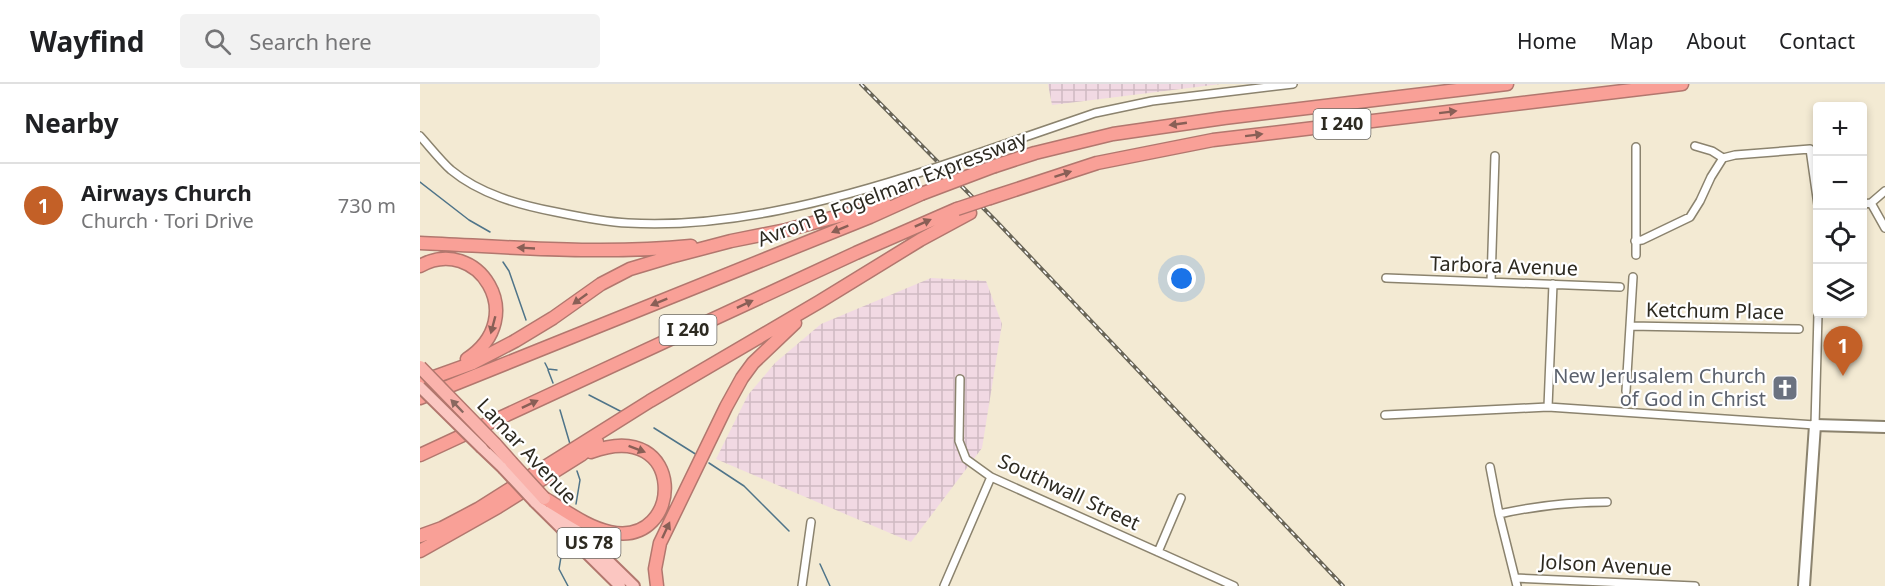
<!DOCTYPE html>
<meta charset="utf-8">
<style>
body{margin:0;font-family:"Noto Sans",sans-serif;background:#f2f2f2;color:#202124}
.controls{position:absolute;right:18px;top:18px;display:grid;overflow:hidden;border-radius:6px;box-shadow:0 3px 9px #0003}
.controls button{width:54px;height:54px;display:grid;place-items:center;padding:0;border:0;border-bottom:2px solid #e0e0e0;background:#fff;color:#202124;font:30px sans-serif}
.you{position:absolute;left:762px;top:195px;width:21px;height:21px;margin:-15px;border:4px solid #fff;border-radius:50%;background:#1a73e8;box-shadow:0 0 0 9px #1a73e833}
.badge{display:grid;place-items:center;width:39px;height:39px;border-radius:50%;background:#c36027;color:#fff;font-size:20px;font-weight:700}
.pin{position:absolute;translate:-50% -50px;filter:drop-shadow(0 2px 3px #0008)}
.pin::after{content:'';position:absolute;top:32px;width:21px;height:18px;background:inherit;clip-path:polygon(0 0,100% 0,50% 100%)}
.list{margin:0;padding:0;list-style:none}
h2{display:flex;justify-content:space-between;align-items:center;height:78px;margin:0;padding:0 24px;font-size:26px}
h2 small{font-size:20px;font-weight:400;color:#757577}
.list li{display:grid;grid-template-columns:39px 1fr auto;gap:18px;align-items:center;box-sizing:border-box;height:84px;padding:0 24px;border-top:2px solid #e0e0e0}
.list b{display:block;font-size:22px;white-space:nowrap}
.list p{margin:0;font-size:20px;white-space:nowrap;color:#757577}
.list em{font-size:20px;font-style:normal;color:#757577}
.icon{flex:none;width:33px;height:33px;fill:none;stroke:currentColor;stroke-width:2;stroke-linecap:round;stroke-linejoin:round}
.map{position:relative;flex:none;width:1465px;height:502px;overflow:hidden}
header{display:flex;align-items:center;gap:36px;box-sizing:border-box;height:84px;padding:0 30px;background:#fff;border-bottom:2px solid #e0e0e0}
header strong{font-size:28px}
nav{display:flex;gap:33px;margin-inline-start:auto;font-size:21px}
.search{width:420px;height:54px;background:#f2f2f2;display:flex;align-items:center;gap:15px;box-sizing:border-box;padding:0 21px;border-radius:6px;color:#757577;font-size:22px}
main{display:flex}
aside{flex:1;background:#fff}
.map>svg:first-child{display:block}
</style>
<header>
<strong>Wayfind</strong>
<div class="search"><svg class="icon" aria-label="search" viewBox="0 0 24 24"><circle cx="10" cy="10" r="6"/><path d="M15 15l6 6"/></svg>Search here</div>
<nav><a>Home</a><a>Map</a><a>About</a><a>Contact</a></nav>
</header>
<main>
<aside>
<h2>Nearby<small></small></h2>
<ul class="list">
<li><span class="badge">1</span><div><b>Airways Church</b><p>Church · Tori Drive</p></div><em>730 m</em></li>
</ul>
</aside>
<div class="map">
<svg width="1465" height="502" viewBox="0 0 1465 502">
<defs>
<pattern id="industrial-grid" width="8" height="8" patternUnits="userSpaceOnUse" patternTransform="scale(1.5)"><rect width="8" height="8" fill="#f1d9e3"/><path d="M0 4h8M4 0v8" fill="none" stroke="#cfbac2"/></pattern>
</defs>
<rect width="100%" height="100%" fill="#f3ead3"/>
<path fill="url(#industrial-grid)" d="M628,0H801L632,21Z
M511,194L566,197L582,240L562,364L491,458L296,375L328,311L355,279L401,240Z"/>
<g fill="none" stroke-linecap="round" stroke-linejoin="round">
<path stroke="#4f7489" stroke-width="1.5" d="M0,98L49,136L70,148
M83,178L89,187L106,236
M125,279L128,285L137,286
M128,286L133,299
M169,311L202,328
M140,326L150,360
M234,344L277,371
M289,379L324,402L369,447
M156,420L160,396L157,387
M142,467L139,485L148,502
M400,480L410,502"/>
<g stroke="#8b836e" stroke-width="10">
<path id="minor" d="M0,52C10,63 20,76 31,86C60,110 99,121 136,128C160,133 184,138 208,139C306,145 416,116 508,86
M1275,62L1292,67L1303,74
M1216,63V171
M547,73L675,29L732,17L873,0
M1451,119L1465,144
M1442,120L1451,119L1465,107
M1215,157L1222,156L1270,133L1280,117L1291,93L1303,74L1315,71L1390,65L1398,121
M966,194L1200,203
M1071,198L1075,72
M1210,242L1379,245
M540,295L539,357L546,375L571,393L814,502
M1206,307L1213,193
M1128,323L1133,200
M965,331L1128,323L1395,341L1398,230
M1070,383L1079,430L1097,502
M1079,430C1115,422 1150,418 1187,418
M738,468L761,414
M1095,494L1275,502
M382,502L391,438
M524,502L571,393"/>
</g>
<g stroke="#8b836e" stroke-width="14">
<path id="secondary" d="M1384,502L1395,341L1465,343"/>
</g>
<g stroke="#b2776e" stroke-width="14">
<path id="primary" d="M62,364L83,384
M115,418L200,502
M132,422L214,502"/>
</g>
<g stroke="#b2776e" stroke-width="15">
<path id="trunk" d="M75,360L91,378"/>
</g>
<g stroke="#b2776e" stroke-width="15">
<path id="motorway" d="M575,82L615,69L693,50L804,34L1087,0
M570,114L677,79L793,56L1262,0
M0,159C91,163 181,171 271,162
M0,182C57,150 111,233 47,275
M0,298L53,279L95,257L133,234L181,200L210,185L250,173L311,157L366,146L465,120
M0,314L450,133L501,110
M0,371L436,169L537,125
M124,414C145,426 166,443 190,448C265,464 267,332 171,368
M0,452L22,444L58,425L230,317L399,218L500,156L550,129
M0,467L78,423L161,371L177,358
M237,502L235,485L240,459L306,323L322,294L333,279L375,239"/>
</g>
<use href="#minor" stroke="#fff" stroke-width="7"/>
<use href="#secondary" stroke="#fff" stroke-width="10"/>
<use href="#primary" stroke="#fbc6c1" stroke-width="10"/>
<use href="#trunk" stroke="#fab3ac" stroke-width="12"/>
<use href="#motorway" stroke="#f9a097" stroke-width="12"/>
<g stroke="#696557" stroke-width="4">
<path id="rail" d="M441,0L577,138L923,502"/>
</g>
<use href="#rail" stroke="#fff" stroke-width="1.5" stroke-dasharray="4.5" stroke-linecap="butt"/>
<g stroke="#8b836e" stroke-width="10" stroke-linecap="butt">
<path id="minor-bridge" d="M508,86L547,73"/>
</g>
<g stroke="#b2776e" stroke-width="14" stroke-linecap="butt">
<path id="primary-bridge" d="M0,303L62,364
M83,384L115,418"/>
</g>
<g stroke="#b2776e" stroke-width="15" stroke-linecap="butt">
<path id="trunk-bridge" d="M0,283L75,360
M91,378L124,414"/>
</g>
<g stroke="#b2776e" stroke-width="15" stroke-linecap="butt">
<path id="motorway-bridge" d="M501,110L575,82
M537,125L570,114"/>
</g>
<use href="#minor-bridge" stroke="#fff" stroke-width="7"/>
<use href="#primary-bridge" stroke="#fbc6c1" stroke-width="10"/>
<use href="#trunk-bridge" stroke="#fab3ac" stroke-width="12"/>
<use href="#motorway-bridge" stroke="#f9a097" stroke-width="12"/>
</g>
<defs><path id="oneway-solid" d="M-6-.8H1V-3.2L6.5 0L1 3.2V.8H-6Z" transform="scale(1.5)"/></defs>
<g fill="#895f56">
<use href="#oneway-solid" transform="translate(1028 28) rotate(-7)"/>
<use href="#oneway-solid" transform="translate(758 40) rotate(172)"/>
<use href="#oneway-solid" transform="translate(834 51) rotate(-7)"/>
<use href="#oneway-solid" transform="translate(643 90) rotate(-18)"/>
<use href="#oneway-solid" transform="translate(503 139) rotate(-24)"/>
<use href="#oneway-solid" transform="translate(420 145) rotate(158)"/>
<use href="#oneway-solid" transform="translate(106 164) rotate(-177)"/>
<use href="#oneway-solid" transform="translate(160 215) rotate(144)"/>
<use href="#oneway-solid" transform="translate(239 218) rotate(158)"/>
<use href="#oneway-solid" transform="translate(325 220) rotate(-25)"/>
<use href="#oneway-solid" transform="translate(73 241) rotate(105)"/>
<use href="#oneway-solid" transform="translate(110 320) rotate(-25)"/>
<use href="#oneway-solid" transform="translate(217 365) rotate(21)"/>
<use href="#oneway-solid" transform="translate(246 446) rotate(-65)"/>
</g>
<use fill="#896860" href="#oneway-solid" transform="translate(37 322) rotate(-134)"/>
<defs>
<g id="church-square" transform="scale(1.35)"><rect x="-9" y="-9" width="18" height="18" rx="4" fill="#6b7280" stroke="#fff"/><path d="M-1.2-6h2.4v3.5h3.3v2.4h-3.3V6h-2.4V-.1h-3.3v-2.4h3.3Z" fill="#fff"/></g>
</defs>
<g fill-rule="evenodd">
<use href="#church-square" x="1365" y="304"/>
</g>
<g text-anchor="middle" stroke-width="4.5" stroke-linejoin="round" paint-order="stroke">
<g fill="#fff" stroke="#6c6a64" stroke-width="1.5">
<rect x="893.5" y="25" width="57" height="30" rx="4.5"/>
<rect x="239.5" y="231" width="57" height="30" rx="4.5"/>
<rect x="137.5" y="444" width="63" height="30" rx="4.5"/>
</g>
<g font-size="18" font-weight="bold" fill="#2d2a21">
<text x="922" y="46">I 240</text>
<text x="268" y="252">I 240</text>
<text x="169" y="465">US 78</text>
</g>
<g font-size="20" fill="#2d2a21" stroke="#fff">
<text transform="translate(472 105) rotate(-21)" y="7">Avron B Fogelman Expressway</text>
<text transform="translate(1084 182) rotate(2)" y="7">Tarbora Avenue</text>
<text transform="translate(1295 227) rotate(1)" y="7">Ketchum Place</text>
<text transform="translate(107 367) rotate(47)" y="7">Lamar Avenue</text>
<text transform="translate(649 408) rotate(25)" y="7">Southwall Street</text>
<text transform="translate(1186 481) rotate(3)" y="7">Jolson Avenue</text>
</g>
<g font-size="20" fill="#5b616d" stroke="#fff" text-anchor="end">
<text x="1346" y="299">New Jerusalem Church<tspan x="1346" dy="23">of God in Christ</tspan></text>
</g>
</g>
</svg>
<div class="controls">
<button>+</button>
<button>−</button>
<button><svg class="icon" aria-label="locate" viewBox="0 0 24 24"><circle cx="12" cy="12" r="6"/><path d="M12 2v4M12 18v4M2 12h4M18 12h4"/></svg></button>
<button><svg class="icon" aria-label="layers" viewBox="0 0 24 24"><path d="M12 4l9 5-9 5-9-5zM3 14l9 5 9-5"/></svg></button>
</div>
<div class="you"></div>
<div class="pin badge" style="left:1423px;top:292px">1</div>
</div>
</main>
